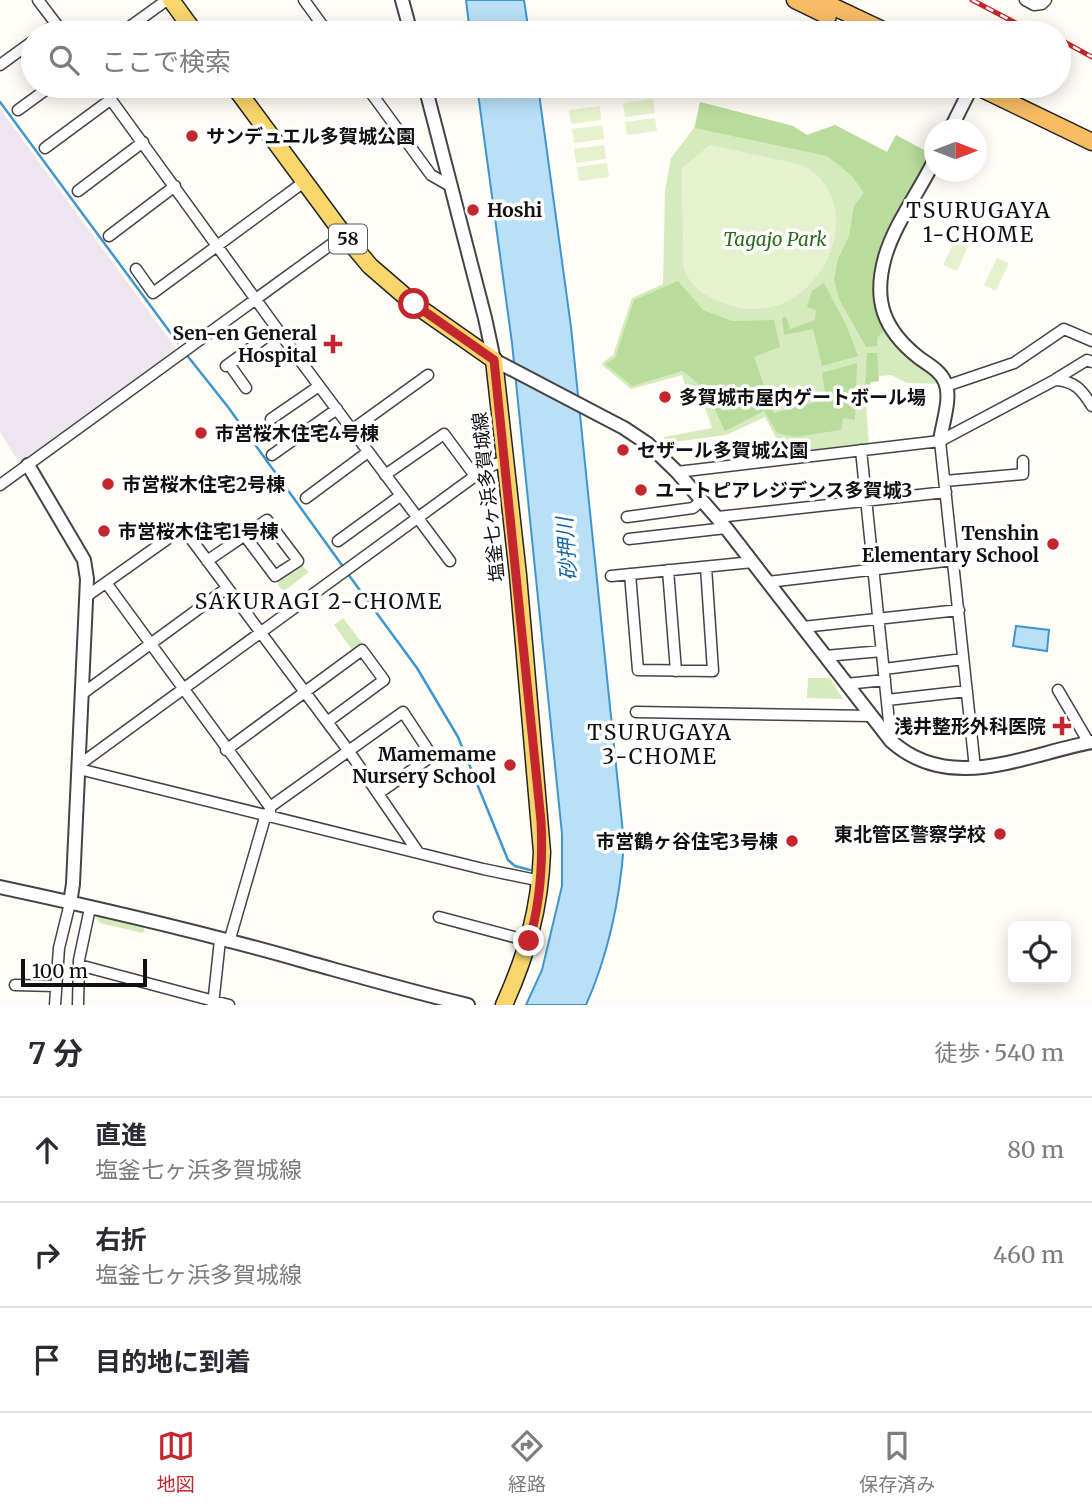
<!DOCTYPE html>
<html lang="ja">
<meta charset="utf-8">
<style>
body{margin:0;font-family:Merriweather,"Noto Sans JP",serif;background:#f7f7f7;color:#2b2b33}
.controls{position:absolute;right:21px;bottom:21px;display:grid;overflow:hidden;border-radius:10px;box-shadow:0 4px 18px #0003}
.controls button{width:63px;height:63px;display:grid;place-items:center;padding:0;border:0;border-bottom:2px solid #e1e1e2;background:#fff;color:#2b2b33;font:35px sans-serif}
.compass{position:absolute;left:924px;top:119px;width:63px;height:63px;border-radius:50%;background:#fff;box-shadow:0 4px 18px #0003;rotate:90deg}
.scale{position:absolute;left:21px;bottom:18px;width:126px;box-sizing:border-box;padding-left:7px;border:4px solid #111;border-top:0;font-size:19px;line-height:24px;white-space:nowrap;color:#111;-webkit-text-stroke:5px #fff;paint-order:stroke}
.stop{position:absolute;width:21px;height:21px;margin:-16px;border:5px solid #c4262e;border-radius:50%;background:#fff}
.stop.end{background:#c4262e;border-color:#fff;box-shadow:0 2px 7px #0008}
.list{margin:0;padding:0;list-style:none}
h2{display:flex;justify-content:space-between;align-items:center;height:91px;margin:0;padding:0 28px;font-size:30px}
h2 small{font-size:23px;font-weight:400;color:#7c7c81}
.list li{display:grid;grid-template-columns:46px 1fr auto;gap:21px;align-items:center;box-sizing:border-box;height:105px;padding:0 28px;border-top:2px solid #e1e1e2}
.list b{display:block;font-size:26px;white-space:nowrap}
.list p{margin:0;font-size:23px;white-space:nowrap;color:#7c7c81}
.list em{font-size:23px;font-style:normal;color:#7c7c81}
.icon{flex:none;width:38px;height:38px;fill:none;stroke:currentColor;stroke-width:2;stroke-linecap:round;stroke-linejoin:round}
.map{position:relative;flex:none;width:1092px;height:1005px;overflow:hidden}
.search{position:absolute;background:#fff;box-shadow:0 4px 18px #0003;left:21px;right:21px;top:21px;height:77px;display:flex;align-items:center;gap:18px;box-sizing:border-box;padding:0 24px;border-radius:38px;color:#7c7c81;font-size:26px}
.sheet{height:406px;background:#fff}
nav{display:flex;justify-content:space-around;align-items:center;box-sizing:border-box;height:98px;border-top:2px solid #e1e1e2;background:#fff;font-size:19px;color:#7c7c81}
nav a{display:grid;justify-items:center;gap:4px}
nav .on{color:#c4262e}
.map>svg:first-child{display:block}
</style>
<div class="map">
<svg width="1092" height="1005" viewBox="0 0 1092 1005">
<rect width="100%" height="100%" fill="#fffdf5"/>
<path fill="#eee6ef" d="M0,109L177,350L21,466L0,432Z"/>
<path fill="#d5ebbd" d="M700,102L793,126L807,135L835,125L887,152L896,135L933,155L898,220L876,307L885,329L940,384L907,383L891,375L879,376V381L871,382L865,390L869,446L785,455L765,417L726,435L667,443L664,437L712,428L704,404L691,405L682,375L631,389L601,364L613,355L632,298L663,284L665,190L671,158L694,128Z
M300,564L309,572L283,592L278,584V581Z
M343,618L363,644L353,651L334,625Z
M808,678H830L843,699L807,698Z
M99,916L142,926L145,931L142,933L100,923L97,919Z"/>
<path fill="#b9dc9c" d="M700,102L793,126L807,135L835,125L887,152L896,135L933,155L898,220L876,307L885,329L877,338V346L866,347L839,299L834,279L838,259L849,236L854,206L864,193L851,175L827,156L695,128Z
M678,281L703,310L732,321L774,320L780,347L754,357L774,413L826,399L822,373L857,363L855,420L843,418L841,430L795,437L777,433L764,411L725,431C714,407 705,385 682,371L632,386L605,364L615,358L634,300Z
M824,283L847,327L858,356L822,366L813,329L784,335L782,318L786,316L790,329L815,320L816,310L807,307L812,291Z
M867,353H877L879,381L871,382L865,390Z"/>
<path fill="#e6f2cf" d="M653,99L655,113L625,117L623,103Z
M600,106L601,120L571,124L569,110Z
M655,118L657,131L627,135L625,122Z
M602,125L604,139L574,143L572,129Z
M604,145L606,159L576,163L574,149Z
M710,145L802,165C879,204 814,344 718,301C703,295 689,284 684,269C681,259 683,247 683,237C682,214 682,191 682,168Z
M607,163L609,177L579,181L577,167Z
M956,238L969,244L957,271L943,265Z
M997,258L1009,263L996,291L984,285Z"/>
<path fill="#b9e0f7" stroke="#3f96cf" stroke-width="2" d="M466,0H524L529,33H470Z
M477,86H538L571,327L624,843C620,900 609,953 586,1005H526L542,970L562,886V834L512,343Z
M1016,626L1049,630L1047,651L1013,646Z"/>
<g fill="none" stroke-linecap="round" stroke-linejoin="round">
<path stroke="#3f96cf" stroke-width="2.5" d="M0,102L178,343
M186,354L228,407L344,568
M348,574L417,668L458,737L508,860L515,866L530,870"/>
<g stroke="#444" stroke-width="13">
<path id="minor" d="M38,0L63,33
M304,0L328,33
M1025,0L1034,5L1042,4L1046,0
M43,33L56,24
M121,33L167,0
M0,65L33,41
M101,86L299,359L450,561
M366,86L431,175L452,187
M18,110L51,86
M45,148L110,100
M78,191L143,142
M109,236L175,186
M136,269L153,293L304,182
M229,364L246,388
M226,366L277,329
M1056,379L1087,360L1092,362
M946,386L1014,363L1064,329L1092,341
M271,419L319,386
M353,429L428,375
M940,441L975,768
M861,450L891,741
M272,455L337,409
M677,472L940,441L1055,380C1075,381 1082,390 1092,406
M385,475L444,434L475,476
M945,481L1023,474V461
M0,485L344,235
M306,498L368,452
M627,517L693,508L702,500
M718,517L946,492
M629,539L726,528
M338,541L400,496
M207,561L267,520L298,561L275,576L245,536
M668,570L676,671
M630,574L638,670L713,671L706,567
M611,576L753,562
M768,582L954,560
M107,584L270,807V816
M87,596L183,528L348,750L418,852
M803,627L959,610
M825,656L882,651
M884,669L963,659
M846,684L885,680
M1058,690L1089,743
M82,694L227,588
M887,700L967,691
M636,712L871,716
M226,750L362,650L384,680L327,722
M79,765L475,476L493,465L505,461
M79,769L483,869L541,881
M270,807L403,712L432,756L379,793
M439,917L529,941
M229,942L266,814
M79,965L229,1005
M15,985L56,986
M55,1005L59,948L70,903
M78,1005L79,960L90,908
M213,1005L220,940"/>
</g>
<g stroke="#444" stroke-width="16">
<path id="tertiary" d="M402,0L411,33
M425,86L485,318L494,360L624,428L648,444L677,472L726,528L891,741C950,794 1024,755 1092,742
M950,130L972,86
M934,161C919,192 895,223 885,257C873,300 883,329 918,357C927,364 940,370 945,382C952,398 942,424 940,441
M28,465L84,560L87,579L73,884L70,903
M0,887C103,909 206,933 307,962C361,977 413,992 468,1005"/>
</g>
<g stroke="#222" stroke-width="19">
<path id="primary" d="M171,0L195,33
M234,86L344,235L370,266L414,304L494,360L518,575L542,852C540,908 527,954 504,1005"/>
</g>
<g stroke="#222" stroke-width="19">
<path id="trunk" d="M795,0L828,16
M819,0L889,33
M976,86L1092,142"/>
</g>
<use href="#minor" stroke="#fff" stroke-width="10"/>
<use href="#tertiary" stroke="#fff" stroke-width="12"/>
<use href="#primary" stroke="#f9d66b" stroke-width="16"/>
<use href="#trunk" stroke="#f7bc64" stroke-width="16"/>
<g stroke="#c4262e" stroke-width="5">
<path id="rail" d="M972,0L1035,33
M1059,39L1092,57"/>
</g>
<use href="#rail" stroke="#fff" stroke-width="2.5" stroke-dasharray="8" stroke-linecap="butt"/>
</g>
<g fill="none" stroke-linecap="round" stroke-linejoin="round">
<path stroke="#c4262e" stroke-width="9" d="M414,304L494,360L541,821C543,862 541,902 529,941"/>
</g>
<g fill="#c4262e" stroke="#fff" stroke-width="2.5">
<circle cx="192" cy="136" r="7"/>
<circle cx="473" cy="210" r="7"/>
<path d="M329.5 333.5h7v7h7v7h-7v7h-7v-7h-7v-7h7z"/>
<circle cx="665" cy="397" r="7"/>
<circle cx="201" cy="433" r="7"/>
<circle cx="623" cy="450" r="7"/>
<circle cx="108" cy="484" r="7"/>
<circle cx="641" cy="490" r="7"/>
<circle cx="104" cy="531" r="7"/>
<circle cx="1053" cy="544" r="7"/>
<path d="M1058.5 715.5h7v7h7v7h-7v7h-7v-7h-7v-7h7z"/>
<circle cx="510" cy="765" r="7"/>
<circle cx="1000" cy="834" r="7"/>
<circle cx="792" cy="841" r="7"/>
</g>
<g text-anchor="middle" stroke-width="7" stroke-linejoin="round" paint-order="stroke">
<rect fill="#fff" stroke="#585858" stroke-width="2" x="329" y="224.5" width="38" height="29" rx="5"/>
<g font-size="18" font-weight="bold" fill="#111">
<text x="348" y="245">58</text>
</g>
<g font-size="19" font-weight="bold" fill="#111" stroke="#fff" text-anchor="start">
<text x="206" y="143">サンデュエル多賀城公園</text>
<text x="487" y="217">Hoshi</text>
<text x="317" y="340" text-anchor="end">Sen-en General<tspan x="317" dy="22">Hospital</tspan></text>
<text x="679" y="404">多賀城市屋内ゲートボール場</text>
<text x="215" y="440">市営桜木住宅4号棟</text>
<text x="637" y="457">セザール多賀城公園</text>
<text x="122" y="491">市営桜木住宅2号棟</text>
<text x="655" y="497">ユートピアレジデンス多賀城3</text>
<text x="118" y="538">市営桜木住宅1号棟</text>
<text x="1039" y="540" text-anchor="end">Tenshin<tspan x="1039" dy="22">Elementary School</tspan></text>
<text x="1046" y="733" text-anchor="end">浅井整形外科医院</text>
<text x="496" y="761" text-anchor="end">Mamemame<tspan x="496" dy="22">Nursery School</tspan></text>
<text x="986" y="841" text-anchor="end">東北管区警察学校</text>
<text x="778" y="848" text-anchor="end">市営鶴ヶ谷住宅3号棟</text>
</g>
<g font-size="19" font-style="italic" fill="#2f6b1f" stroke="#fff">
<text x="775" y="246">Tagajo Park</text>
</g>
<g font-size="19" fill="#111" stroke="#fff">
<text transform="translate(488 497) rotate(-96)" y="7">塩釜七ヶ浜多賀城線</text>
</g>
<g font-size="21" letter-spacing="2" fill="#111" stroke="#fff">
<text x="979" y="218">TSURUGAYA<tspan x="979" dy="24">1-CHOME</tspan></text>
<text x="319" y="609">SAKURAGI 2-CHOME</text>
<text x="660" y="740">TSURUGAYA<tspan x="660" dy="24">3-CHOME</tspan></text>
</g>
<g font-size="21" font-style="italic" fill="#1768a6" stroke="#fff">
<text transform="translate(567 549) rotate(-94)" y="7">砂押川</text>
</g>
</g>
</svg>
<div class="controls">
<button><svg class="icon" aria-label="locate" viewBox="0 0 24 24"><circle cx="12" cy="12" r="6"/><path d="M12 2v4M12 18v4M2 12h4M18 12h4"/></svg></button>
</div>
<svg class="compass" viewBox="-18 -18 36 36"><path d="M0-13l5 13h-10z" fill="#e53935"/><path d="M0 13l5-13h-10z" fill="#7c7c81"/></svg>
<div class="scale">100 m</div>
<div class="stop" style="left:414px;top:304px"></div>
<div class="stop end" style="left:529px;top:941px"></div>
<div class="search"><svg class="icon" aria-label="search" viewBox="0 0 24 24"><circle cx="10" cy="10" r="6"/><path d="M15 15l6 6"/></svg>ここで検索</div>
</div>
<section class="sheet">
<h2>7 分<small>徒歩 · 540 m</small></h2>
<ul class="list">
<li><svg class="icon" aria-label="ahead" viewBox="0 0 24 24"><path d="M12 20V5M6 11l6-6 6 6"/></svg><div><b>直進</b><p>塩釜七ヶ浜多賀城線</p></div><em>80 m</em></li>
<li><svg class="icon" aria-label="right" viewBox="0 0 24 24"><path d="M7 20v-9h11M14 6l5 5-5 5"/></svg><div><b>右折</b><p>塩釜七ヶ浜多賀城線</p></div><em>460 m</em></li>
<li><svg class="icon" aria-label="arrive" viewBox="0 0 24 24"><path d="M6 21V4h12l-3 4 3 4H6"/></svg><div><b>目的地に到着</b></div></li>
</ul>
</section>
<nav>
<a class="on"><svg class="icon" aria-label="map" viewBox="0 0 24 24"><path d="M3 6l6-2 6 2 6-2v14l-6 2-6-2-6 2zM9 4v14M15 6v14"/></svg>地図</a>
<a><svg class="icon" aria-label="directions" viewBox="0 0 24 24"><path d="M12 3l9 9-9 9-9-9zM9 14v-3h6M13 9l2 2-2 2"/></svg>経路</a>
<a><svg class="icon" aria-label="saved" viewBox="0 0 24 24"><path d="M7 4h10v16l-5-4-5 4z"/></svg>保存済み</a>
</nav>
